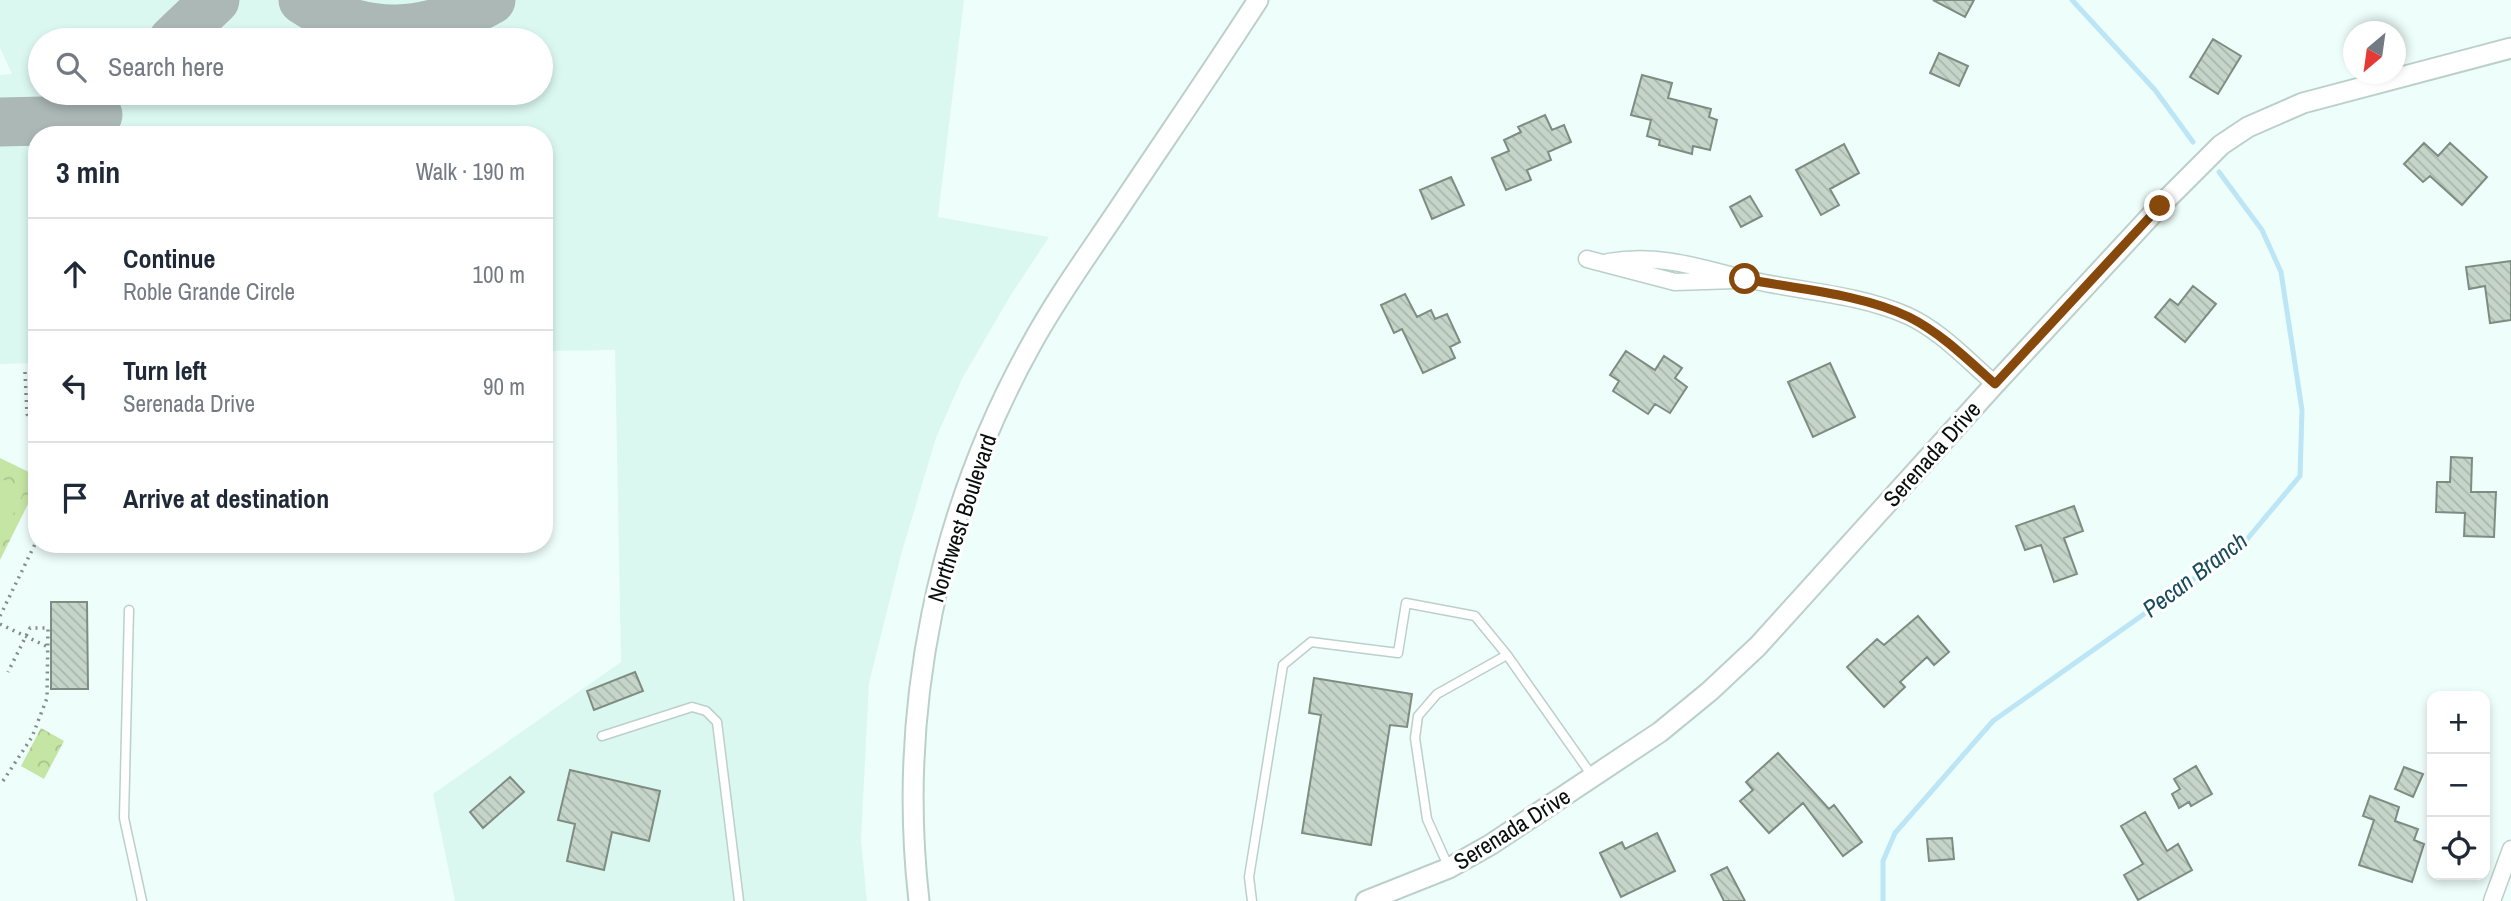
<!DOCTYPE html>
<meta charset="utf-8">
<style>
body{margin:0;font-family:"Archivo Narrow",sans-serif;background:#f2f2f3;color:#1f2937}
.controls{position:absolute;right:21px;bottom:21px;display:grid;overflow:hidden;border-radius:14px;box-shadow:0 4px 10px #0003}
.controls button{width:63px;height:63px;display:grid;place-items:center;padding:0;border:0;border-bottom:2px solid #e0e1e3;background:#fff;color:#1f2937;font:35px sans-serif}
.compass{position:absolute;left:2343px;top:21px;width:63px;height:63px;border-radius:50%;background:#fff;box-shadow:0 4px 10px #0003;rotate:209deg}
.stop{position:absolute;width:21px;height:21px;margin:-16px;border:5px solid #86480b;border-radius:50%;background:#fff}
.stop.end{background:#86480b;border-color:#fff;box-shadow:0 2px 7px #0008}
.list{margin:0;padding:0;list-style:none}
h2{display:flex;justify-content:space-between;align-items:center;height:91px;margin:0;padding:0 28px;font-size:30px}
h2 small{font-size:23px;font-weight:400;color:#747a83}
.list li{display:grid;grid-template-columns:46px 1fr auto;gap:21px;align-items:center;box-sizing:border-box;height:112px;padding:0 28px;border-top:2px solid #e0e1e3}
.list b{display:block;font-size:26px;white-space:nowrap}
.list p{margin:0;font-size:23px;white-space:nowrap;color:#747a83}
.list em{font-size:23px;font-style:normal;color:#747a83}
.icon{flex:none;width:38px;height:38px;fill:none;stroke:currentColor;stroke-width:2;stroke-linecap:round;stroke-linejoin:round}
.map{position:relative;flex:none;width:2511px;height:901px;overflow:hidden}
.search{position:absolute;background:#fff;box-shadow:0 4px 10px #0003;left:28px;top:28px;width:525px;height:77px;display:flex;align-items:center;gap:18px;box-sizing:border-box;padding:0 24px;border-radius:38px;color:#747a83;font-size:26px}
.panel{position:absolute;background:#fff;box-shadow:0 4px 10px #0003;left:28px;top:126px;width:525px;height:427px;border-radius:28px}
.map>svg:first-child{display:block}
</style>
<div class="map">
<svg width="2511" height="901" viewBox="0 0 2511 901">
<defs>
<pattern id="park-crowns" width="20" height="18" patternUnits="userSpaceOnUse" patternTransform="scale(1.75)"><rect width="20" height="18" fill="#c5e5a4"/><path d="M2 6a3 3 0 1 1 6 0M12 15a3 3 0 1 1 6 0" fill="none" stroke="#a8c38c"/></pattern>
<pattern id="building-back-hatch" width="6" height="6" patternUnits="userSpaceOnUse" patternTransform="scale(1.75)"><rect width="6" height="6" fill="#c6d5ca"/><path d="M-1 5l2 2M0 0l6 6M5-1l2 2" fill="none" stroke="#a9b6ac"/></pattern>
</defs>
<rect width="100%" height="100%" fill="#eefefa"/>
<path fill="#dbf8f0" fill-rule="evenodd" d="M0,0H964L938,217L1049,237L1009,298L962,379L936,438L902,551L869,683L861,840L867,901H455L433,794L621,662L615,350L544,351V135H37V363L0,364V75L12,74L0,48ZM40,40H541V93H40Z"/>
<path fill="url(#park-crowns)" d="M0,458L37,476V486L0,560Z
M41,728L64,741L44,779L21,766Z"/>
<path fill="#c5e5a4" d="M0,478L25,490L0,541Z"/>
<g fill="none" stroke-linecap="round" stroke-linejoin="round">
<path stroke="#bce5f6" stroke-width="5" d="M2072,0L2155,90L2193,142
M1883,901V861L1895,833L1993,721L2243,544L2300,476L2302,410L2281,272L2262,230L2219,172"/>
<path stroke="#abb8b5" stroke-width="49" d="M303,0C365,41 428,36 491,0
M173,40L215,0
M0,122L87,120L98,115"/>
</g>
<path fill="url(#building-back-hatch)" stroke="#7e8c82" stroke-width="2" d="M1933,0H1974L1965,17Z
M2213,39L2241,56L2218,94L2190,77Z
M1939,53L1968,66L1959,86L1930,73Z
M1642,75L1672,83L1668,98L1711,109L1709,117L1717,120L1710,150L1693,146L1692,154L1659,145L1660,140L1647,136L1651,120L1631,115Z
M1545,115L1552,130L1564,125L1571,142L1548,152L1551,160L1527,170L1531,180L1506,190L1492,158L1509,151L1504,140L1521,132L1518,127Z
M2424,143L2438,156L2450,143L2487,177L2462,205L2430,176L2423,182L2404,164Z
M1844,144L1859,173L1830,189L1839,205L1821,215L1796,170Z
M1451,177L1464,205L1432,219L1420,190Z
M1750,196L1762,216L1741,227L1730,207Z
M2511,261V320L2490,323L2485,286L2469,289L2466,267Z
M2193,286L2216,304L2185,342L2155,317L2170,299L2178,305Z
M1405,294L1417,317L1431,310L1435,319L1447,314L1460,342L1450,347L1455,358L1423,373L1402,329L1394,333L1381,305Z
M1626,351L1655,370L1664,356L1682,368L1675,378L1687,387L1670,413L1655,404L1648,414L1613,391L1619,381L1610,375Z
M1830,363L1855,417L1813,437L1788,382Z
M2451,457L2472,458L2471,492H2496L2494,537L2464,536L2465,513L2436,512L2437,482H2450Z
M2074,506L2083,531L2064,538L2077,574L2054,582L2041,545L2025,550L2016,526Z
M51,602H87L88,689H51Z
M1918,616L1949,652L1934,665L1927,657L1900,682L1905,687L1884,707L1847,667L1877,639L1884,645Z
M635,672L643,691L594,710L587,691Z
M1314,678L1412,694L1407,727L1390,725L1371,845L1302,833L1321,715L1309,713Z
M1778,753L1829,809L1834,805L1862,842L1843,856L1803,803L1769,833L1740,801L1753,790L1746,782Z
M2196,766L2212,794L2191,806L2189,802L2179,808L2172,794L2180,789L2174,779Z
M2404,767L2423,774L2413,797L2395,789Z
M570,770L660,791L649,841L612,832L604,870L567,861L575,824L558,820Z
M510,777L524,792L483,828L470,812Z
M2370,796L2399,807L2395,821L2418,829L2414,840L2424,844L2412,882L2359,865L2374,820L2363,816Z
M2145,812L2167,851L2178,844L2192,870L2138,900L2124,875L2143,864L2121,826Z
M1657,833L1675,871L1621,897L1600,853L1622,842L1625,849Z
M1952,838L1954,859L1929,861L1927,839Z
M1727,867L1745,901H1724L1711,875Z"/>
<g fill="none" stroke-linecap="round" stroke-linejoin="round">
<g stroke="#bcd0ca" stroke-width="11">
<path id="service" d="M129,610L124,818L142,901
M602,736L692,707L706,711L717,722L739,901
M1449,868L1427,819L1415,738L1418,716L1437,694L1507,655L1593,777
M1252,901L1249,877L1283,665L1311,642L1398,653L1406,603L1475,616L1507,655"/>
</g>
<g stroke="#bcd0ca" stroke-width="19">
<path id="minor" d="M1587,259L1675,282L1735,280
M1608,262C1668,252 1708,272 1765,283C1812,292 1862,296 1906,315C1940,330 1967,360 1995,384
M2492,901L2511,849"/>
</g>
<g stroke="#bcd0ca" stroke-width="23">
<path id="tertiary" d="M919,901C897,710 938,512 1031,345C1057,297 1090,252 1120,207C1166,138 1213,70 1258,0
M1366,901L1449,868L1490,845L1660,732L1710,691L1758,646L1995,384L2160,206L2221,145L2248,127L2303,103L2511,48"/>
</g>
<path stroke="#838e8b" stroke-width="3.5" stroke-dasharray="2 5" stroke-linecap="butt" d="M25,372L27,414L37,429
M0,616L37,540
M0,624L48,647
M3,781L32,737L47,698L48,628H30L8,672"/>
<use href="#service" stroke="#fff" stroke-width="8"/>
<use href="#minor" stroke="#fff" stroke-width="16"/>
<use href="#tertiary" stroke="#fff" stroke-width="19"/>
</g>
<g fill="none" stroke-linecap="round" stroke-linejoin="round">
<path stroke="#86480b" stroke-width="9" d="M1745,279C1797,289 1862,294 1909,317C1941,333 1968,360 1995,384L2160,206"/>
</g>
<g text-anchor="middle" stroke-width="6" stroke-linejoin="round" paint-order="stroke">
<g font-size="23" fill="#080e0c" stroke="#fff">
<text transform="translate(1932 454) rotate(-48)" y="8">Serenada Drive</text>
<text transform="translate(962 518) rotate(-72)" y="8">Northwest Boulevard</text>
<text transform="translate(1512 829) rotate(-32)" y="8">Serenada Drive</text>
</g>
<g font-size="24" font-style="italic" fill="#194b5e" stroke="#fff">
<text transform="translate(2195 575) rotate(-37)" y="8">Pecan Branch</text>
</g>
</g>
</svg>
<div class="controls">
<button>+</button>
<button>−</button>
<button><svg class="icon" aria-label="locate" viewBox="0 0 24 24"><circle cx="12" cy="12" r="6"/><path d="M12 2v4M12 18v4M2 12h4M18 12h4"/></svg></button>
</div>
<svg class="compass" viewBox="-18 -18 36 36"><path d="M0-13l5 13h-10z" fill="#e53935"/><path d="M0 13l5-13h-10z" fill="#747a83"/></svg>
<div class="stop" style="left:1745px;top:279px"></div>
<div class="stop end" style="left:2160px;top:206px"></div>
<div class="search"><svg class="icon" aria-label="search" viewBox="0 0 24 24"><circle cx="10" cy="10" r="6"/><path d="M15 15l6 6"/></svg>Search here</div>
<section class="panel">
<h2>3 min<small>Walk · 190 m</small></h2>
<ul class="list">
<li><svg class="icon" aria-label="ahead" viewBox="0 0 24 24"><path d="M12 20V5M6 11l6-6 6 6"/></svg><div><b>Continue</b><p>Roble Grande Circle</p></div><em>100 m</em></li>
<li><svg class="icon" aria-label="left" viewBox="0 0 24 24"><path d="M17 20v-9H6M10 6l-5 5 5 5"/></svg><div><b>Turn left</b><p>Serenada Drive</p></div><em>90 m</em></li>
<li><svg class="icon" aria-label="arrive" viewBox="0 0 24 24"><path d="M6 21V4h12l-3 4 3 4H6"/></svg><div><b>Arrive at destination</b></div></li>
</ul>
</section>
</div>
